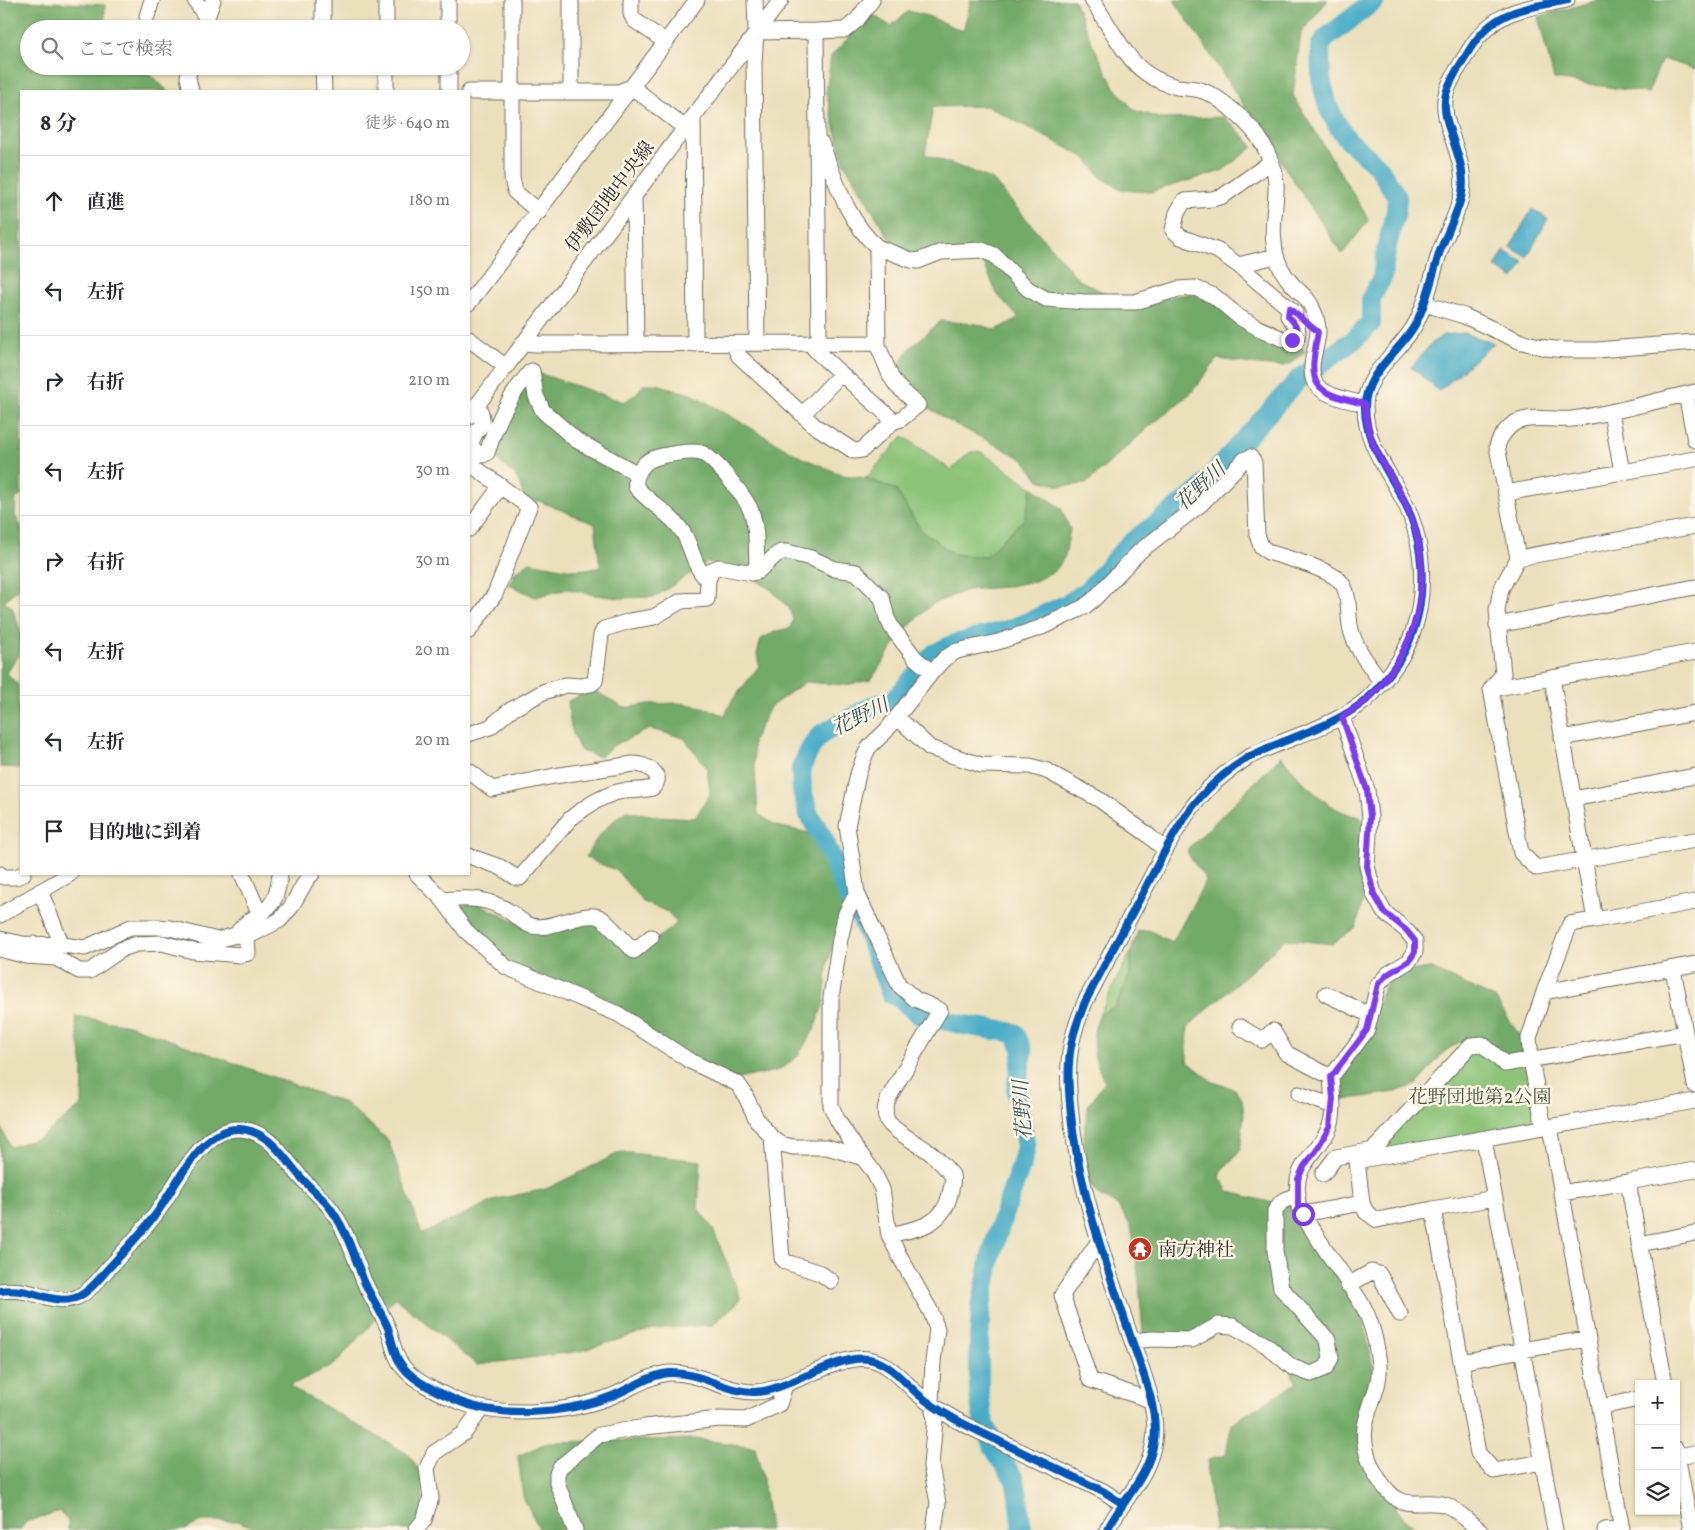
<!DOCTYPE html>
<html lang="ja">
<meta charset="utf-8">
<style>
body{margin:0;font-family:Vollkorn,"Noto Serif JP",serif;background:#f2f2f3;color:#2b2b33}
.controls{position:absolute;right:15px;bottom:15px;display:grid;overflow:hidden;border-radius:0px;box-shadow:0 1px 4px #0004}
.controls button{width:45px;height:45px;display:grid;place-items:center;padding:0;border:0;border-bottom:1px solid #e1e1e2;background:#fff;color:#2b2b33;font:25px sans-serif}
.stop{position:absolute;width:15px;height:15px;margin:-11px;border:4px solid #7c3aed;border-radius:50%;background:#fff}
.stop.end{background:#7c3aed;border-color:#fff;box-shadow:0 1px 5px #0008}
.list{margin:0;padding:0;list-style:none}
h2{display:flex;justify-content:space-between;align-items:center;height:65px;margin:0;padding:0 20px;font-size:21px}
h2 small{font-size:16px;font-weight:400;color:#7c7c81}
.list li{display:grid;grid-template-columns:32px 1fr auto;gap:15px;align-items:center;box-sizing:border-box;height:90px;padding:0 20px;border-top:1px solid #e1e1e2}
.list b{display:block;font-size:19px;white-space:nowrap}
.list em{font-size:16px;font-style:normal;color:#7c7c81}
.icon{flex:none;width:28px;height:28px;fill:none;stroke:currentColor;stroke-width:2;stroke-linecap:round;stroke-linejoin:round}
.map{position:relative;flex:none;width:1695px;height:1530px;overflow:hidden}
.search{position:absolute;background:#fff;box-shadow:0 1px 4px #0004;left:20px;top:20px;width:450px;height:55px;display:flex;align-items:center;gap:12px;box-sizing:border-box;padding:0 18px;border-radius:28px;color:#7c7c81;font-size:19px}
.panel{position:absolute;background:#fff;box-shadow:0 1px 4px #0004;left:20px;top:90px;width:450px;height:785px;border-radius:0px}
.map>svg:first-child{display:block}
</style>
<div class="map">
<svg width="1695" height="1530" viewBox="0 0 1695 1530">
<rect width="100%" height="100%" fill="#fcf5e5"/>
<filter id="ink" filterUnits="userSpaceOnUse"><feTurbulence type="fractalNoise" baseFrequency=".02" numOctaves="2"/><feDisplacementMap in="SourceGraphic" scale="10" xChannelSelector="R" yChannelSelector="G"/><feConvolveMatrix kernelMatrix="1 2 1 2 8 2 1 2 1" color-interpolation-filters="sRGB"/></filter>
<filter id="wash" filterUnits="userSpaceOnUse"><feTurbulence type="fractalNoise" baseFrequency=".0096" numOctaves="4" result="noise"/><feDisplacementMap in="SourceGraphic" scale="20" xChannelSelector="R" yChannelSelector="G"/><feGaussianBlur stdDeviation="1.12" result="paint"/><feColorMatrix in="noise" values="0 0 0 0 0 0 0 0 0 0 0 0 0 0 0 0 0 1.4 0 .05"/><feComposite in="paint" operator="in"/></filter>
<g filter="url(#wash)">
<rect width="100%" height="100%" fill="#ebe0bc"/>
<path fill="#8dc478" stroke="#5c7852" d="M903,436L951,470L970,452H981L1032,487L1025,518L985,557L953,554L921,530L896,490L866,478Z
M1131,951L1130,974L1116,1007L1099,1015Z
M1473,1049L1522,1066L1529,1071L1537,1116L1532,1124L1392,1149L1387,1141Z"/>
<path fill="#72aa68" stroke="#4e6a4a" d="M0,0L105,5V29H29V66H141L168,91H21V496L16,498L15,515L21,527V581L20,587L4,601L12,607L20,630L21,640L19,655L7,673L18,685V709L21,715V768L0,767Z
M971,0H1074L1092,43L1114,87L1134,110L1162,119L1224,117L1246,138L1253,147L1222,171L1150,192L1122,190L1102,178L1086,158L987,106L933,107L925,154L992,179L1079,280L1137,309L1173,296L1196,293L1296,343L1306,352C1300,356 1293,363 1287,365C1275,370 1233,360 1217,359L1192,392L1149,427L1086,484L1060,486L1039,480L1023,459L949,421L918,401L895,371L910,348L941,321L977,324L996,330L1019,318L997,294L984,264L956,252L905,257L890,240L844,163L826,93L831,56L860,26L866,27L871,14L891,26L908,11L928,16L963,31Z
M1174,0H1328L1301,33L1293,95L1369,220L1342,254Z
M1598,0H1695V69L1662,59L1648,93L1554,79L1538,17Z
M538,373L624,402L636,394L644,384H657L694,395L801,457L843,475L866,478L896,490L921,530L953,554L985,557L1025,518L1032,487L1061,508L1070,529L1065,556L1056,570L1035,581L1004,587L967,590L932,604L902,633L871,680L845,685L805,682L770,707L753,741L758,814L777,826L818,835L841,868L844,898L840,923L828,961L824,1002L815,1028L798,1056L787,1065L776,1071L733,1080L510,964L481,943L452,906L480,904L530,930L572,921L598,922L638,954L677,923L668,912L643,902L616,870L595,862L586,857C595,838 608,824 626,811L656,816L695,818L710,794L707,768L684,738L650,729L614,745L600,757L581,751C571,733 569,721 568,701L583,694L597,692L624,708L649,704L679,703L703,707L725,716L731,702L759,666L757,654L761,639L776,631L791,628L793,620L789,608L770,589L753,578L708,562L655,597L620,598L594,595L568,589L535,597L510,585L514,573L530,562L572,570L600,568L595,524L539,501H525C522,493 520,481 515,476C509,469 500,465 496,456C485,429 523,391 538,373Z
M1281,756C1302,781 1326,811 1360,817L1365,825V885L1363,901L1356,927L1332,944L1285,939C1254,970 1220,997 1188,1027L1187,1061L1213,1082L1235,1089L1242,1099L1244,1114L1240,1151L1232,1161L1223,1168L1220,1178L1230,1192L1269,1202L1290,1200L1363,1318L1375,1378L1359,1430L1389,1500L1407,1521L1418,1530H1212L1215,1527L1207,1476L1208,1460L1226,1455L1228,1442L1232,1423L1297,1383L1280,1353L1238,1328L1186,1337L1143,1334L1139,1281L1131,1226L1116,1204L1099,1196L1089,1183L1084,1136L1088,1106L1105,1081C1092,1058 1090,1040 1099,1015L1116,1006L1130,974L1131,951L1138,931L1149,930L1172,943L1206,880C1201,871 1189,859 1187,850Z
M1430,968L1495,998L1521,1038L1524,1052L1519,1058L1506,1059L1470,1040L1458,1043L1444,1052L1417,1084L1396,1092L1337,1101L1338,1080L1387,983L1400,972Z
M75,1016L129,1025L345,1103L388,1140L422,1234L497,1199L546,1189L621,1152L701,1161L698,1208L713,1229L741,1299L713,1325L653,1329L581,1351L477,1365L395,1298L335,1364L289,1386L408,1454L421,1473L423,1500L419,1517L411,1530H260L237,1521H202L185,1530H68V1521L60,1511L26,1522L20,1530H0V1123L10,1147L40,1138L82,1105L83,1068Z
M696,1439L755,1447L763,1479L770,1530H540L523,1497L518,1456L548,1442Z"/>
<path fill="#48adc7" stroke="#3a6c79" d="M1532,209L1548,219L1527,257L1510,247Z
M1504,251L1524,262L1514,279L1495,267Z
M1464,333L1494,343L1439,391L1411,367L1432,343L1443,335Z"/>
<g fill="none" stroke-linecap="round" stroke-linejoin="round">
<path stroke="#48adc7" stroke-width="20" d="M1022,1530L1018,1496L1015,1480L993,1447L982,1415L979,1394V1341L981,1307L991,1256L1003,1216L1022,1163L1026,1147L1016,1089L1023,1051L1015,1033L964,1025L918,1014L900,998L891,994L862,920L847,894L822,836L809,815L802,790L801,768L810,749L820,735L872,706L894,700L934,654L952,645L1011,629L1035,619L1069,603L1087,591L1129,544L1202,489L1220,466L1300,378L1355,339L1371,323V298L1382,278L1387,245L1396,211L1397,197L1378,166L1349,141L1339,128L1328,107L1321,79L1320,47L1325,39L1375,0"/>
</g>
</g>
<g filter="url(#ink)">
<g fill="none" stroke-linecap="round" stroke-linejoin="round">
<g stroke="#6e6a5e" stroke-width="17">
<path id="minor" d="M195,0L207,19
M323,0V29
M386,0V29
M448,0V29
M512,0V178L515,192L539,212
M571,0V92
M631,0V14L634,20L666,42
M755,0L756,32L754,63L757,343
M1092,0C1106,20 1126,60 1146,73C1156,80 1166,84 1177,87C1184,88 1192,88 1200,90C1219,95 1253,126 1262,143C1266,149 1269,157 1272,164C1282,189 1270,217 1274,243C1275,258 1282,273 1292,284C1300,293 1309,298 1313,310C1316,316 1318,325 1318,332C1317,348 1308,365 1314,381C1321,396 1351,401 1365,404
M147,16L152,0
M203,29L213,0
M816,31L845,30L857,20L872,0
M756,32L816,31L819,343
M190,66L188,77L191,91
M323,66L324,91
M386,66V91
M449,66V91
M632,87L685,128
M469,92H618L632,87
M693,118L695,344
M821,143C836,181 846,219 877,247L878,346L891,377L897,386L918,405L901,419L894,421
M1271,162L1223,196L1212,199L1184,201L1177,213L1173,230L1181,237L1218,251L1238,265L1276,256
M634,197L636,344
M877,247L911,260L918,261L941,252L982,250L994,255L1028,289L1046,299L1085,302H1135L1178,289L1195,288L1214,296L1239,317L1258,328L1285,340H1292L1297,337L1298,332L1297,327L1288,316L1289,308
M1238,265L1295,313
M469,303L697,0
M1425,304L1464,316L1519,341L1546,348L1565,350H1597L1695,342
M469,339L506,367
M523,343L536,344L877,343
M733,344L739,356L815,426L854,451L862,450L894,421L817,352L810,343
M1686,394L1695,440
M477,404C491,432 473,424 471,446L478,454L483,455L487,453C497,421 508,398 530,372L532,371L536,396L543,411L576,440L638,474
M1611,412L1622,472
M803,414L841,374
M469,416L781,0
M469,463L529,507L495,594L469,631
M1506,493L1695,459
M469,529L501,486
M1518,558L1695,526
M708,580C695,570 692,548 684,534C673,515 650,504 636,487C634,477 642,463 652,459C662,455 691,450 701,453C714,457 746,498 751,511C758,530 756,552 757,572
M1497,625L1695,587
M1491,689L1503,674L1497,610L1501,589L1518,558L1497,446C1500,437 1508,425 1519,421C1536,415 1554,421 1572,419C1614,413 1654,401 1695,392
M1491,689L1521,853L1536,868L1695,840
M1491,689L1695,652
M897,717L930,748L981,765L1030,766L1047,771L1100,800L1147,834L1165,850
M1342,717L1367,790L1370,817L1367,866L1374,894L1384,912L1406,930L1415,941V952L1409,961L1388,974L1378,985L1367,1030L1331,1077C1332,1093 1335,1112 1330,1126C1324,1145 1299,1163 1298,1181C1297,1188 1297,1201 1299,1207C1304,1218 1311,1228 1317,1237C1332,1260 1349,1283 1363,1306C1372,1323 1377,1346 1379,1365C1381,1387 1368,1405 1365,1427C1362,1450 1372,1473 1387,1490C1405,1512 1424,1498 1446,1505C1458,1510 1469,1523 1480,1530
M469,734L490,727L509,711L543,692L566,685L581,686L591,684L595,681L601,635L604,629L630,621L654,617L681,601L707,599L708,580L712,570L719,567L752,573L757,572L776,555L781,552H787L811,558L835,569L856,572L882,598L887,618L892,628L916,659L932,672
M1562,738L1695,713
M469,771L492,789L554,776L633,764C646,764 667,775 652,788C642,791 633,790 623,791C604,794 585,807 570,819L520,878H517L500,867L469,856
M1573,799L1695,776
M0,874L3,877H16L23,874
M242,874L259,913
M280,874C279,883 277,897 271,904C261,917 245,919 236,935L247,937L280,920L291,907L307,879L312,874
M417,874L443,900L466,931L506,967L618,1014L690,1061L738,1084L744,1093L757,1120L772,1138L781,1144L793,1147H827L861,1157
M40,891L62,945
M857,893L846,913L840,939L831,998V1106L838,1121L855,1147L873,1171L882,1189L889,1235L899,1255L931,1312L937,1329L933,1362L931,1403L935,1419L931,1466L938,1503L934,1530
M443,900C468,897 489,898 510,912C516,916 525,925 532,926C553,931 583,909 601,918C606,921 628,945 634,951L651,937
M0,915L70,874
M1595,920L1695,902
M0,939L23,944L62,945L85,948L131,927H158L170,928L217,940L236,935
M0,949L26,956L56,958L79,971H90L122,949L137,944L162,943L193,951L241,955L248,953L247,937
M1673,969L1695,1085
M1544,992L1695,964
M1326,994L1370,1015
M1240,1027L1262,1040L1273,1031L1286,1053L1331,1077
M1299,1094L1333,1106
M1550,1127L1622,1530
M1544,1128L1531,1060L1529,1038L1544,992L1570,924L1595,920L1552,678
M772,1138L782,1258L786,1262L820,1273L831,1281
M1484,1139L1555,1530
M1361,1160L1695,1101
M1357,1161L1362,1203L1366,1212L1377,1220L1433,1209L1478,1453L1494,1471L1542,1462
M1357,1161L1377,1146L1471,1045L1482,1044L1505,1064L1685,1033
M1323,1174L1336,1157L1369,1151
M1628,1182L1695,1170
M1561,1193L1628,1182L1665,1384
M1433,1209L1495,1198
M1303,1214L1362,1203
M889,1235C917,1229 943,1226 950,1194C951,1188 954,1181 952,1175C946,1168 940,1161 933,1155C922,1145 893,1132 887,1120C883,1112 886,1104 889,1097L940,1010L915,999L899,985L857,893L847,826L858,774L865,755L869,747L886,731L932,672L945,658L957,651L998,642L1042,627L1084,607L1094,599L1140,551L1201,504L1244,460L1250,457L1254,462L1257,535L1261,546L1268,552C1286,558 1327,568 1340,581C1351,592 1347,615 1351,630C1356,650 1370,666 1382,683
M1099,1241L1062,1295L1090,1380L1150,1400
M1639,1244L1695,1233
M1348,1285L1371,1272L1379,1274L1400,1314
M0,1291C7,1290 14,1290 21,1291C38,1293 57,1304 75,1298C87,1294 98,1281 106,1271C123,1253 140,1234 156,1214C175,1188 202,1126 240,1129C268,1131 282,1155 298,1174C307,1185 318,1194 327,1204C345,1226 353,1253 363,1279C370,1296 381,1311 388,1328C392,1339 393,1351 399,1361C409,1379 432,1389 449,1397C494,1420 566,1414 612,1396C630,1389 649,1375 669,1373C702,1371 731,1397 764,1391C796,1385 839,1354 869,1359C890,1363 904,1382 919,1395C944,1416 974,1429 1003,1443C1036,1459 1070,1475 1103,1491L1123,1504
M1132,1341L1152,1339L1192,1340L1218,1325L1233,1326L1266,1345L1292,1367L1311,1374L1326,1368L1331,1358L1328,1340L1281,1288L1275,1251V1211L1281,1202L1298,1194
M1461,1362L1522,1350L1587,1339
M1600,1407L1639,1399
M1676,1449L1691,1530
M1678,1456L1695,1453
M416,1530L424,1520L431,1498L427,1468L434,1453L464,1433L482,1408
M575,1530L557,1483V1474L560,1467L599,1435L645,1427L720,1419L746,1420L779,1404L785,1385
M1107,1530C1123,1499 1149,1477 1154,1441C1159,1409 1141,1368 1131,1338C1107,1267 1082,1199 1072,1124C1069,1097 1066,1068 1072,1041C1075,1027 1080,1015 1085,1002C1106,963 1126,924 1147,885C1165,851 1181,816 1208,789C1219,778 1233,767 1247,758C1286,737 1331,729 1366,700C1375,692 1383,682 1391,672C1405,654 1415,631 1419,609C1425,574 1421,537 1406,505C1390,472 1365,445 1365,407C1365,371 1401,352 1416,323C1428,300 1432,275 1440,251C1447,233 1456,216 1461,198C1471,161 1438,125 1446,94C1450,78 1462,63 1470,49C1495,9 1524,9 1567,0
M1605,1530L1622,1528"/>
</g>
<use href="#minor" stroke="#fff" stroke-width="15"/>
<g stroke="#fcf5e5" stroke-width="11">
<path id="cycleway" d="M0,1291C7,1290 14,1290 21,1291C38,1293 57,1304 75,1298C87,1294 98,1281 106,1271C123,1253 140,1234 156,1214C175,1188 202,1126 240,1129C268,1131 282,1155 298,1174C307,1185 318,1194 327,1204C345,1226 353,1253 363,1279C370,1296 381,1311 388,1328C392,1339 393,1351 399,1361C409,1379 432,1389 449,1397C494,1420 566,1414 612,1396C630,1389 649,1375 669,1373C702,1371 731,1397 764,1391C796,1385 839,1354 869,1359C890,1363 904,1382 919,1395C944,1416 974,1429 1003,1443C1036,1459 1070,1475 1103,1491L1123,1504
M1107,1530C1123,1499 1149,1477 1154,1441C1159,1409 1141,1368 1131,1338C1107,1267 1082,1199 1072,1124C1069,1097 1066,1068 1072,1041C1075,1027 1080,1015 1085,1002C1106,963 1126,924 1147,885C1165,851 1181,816 1208,789C1219,778 1233,767 1247,758C1286,737 1331,729 1366,700C1375,692 1383,682 1391,672C1405,654 1415,631 1419,609C1425,574 1421,537 1406,505C1390,472 1365,445 1365,407C1365,371 1401,352 1416,323C1428,300 1432,275 1440,251C1447,233 1456,216 1461,198C1471,161 1438,125 1446,94C1450,78 1462,63 1470,49C1495,9 1524,9 1567,0"/>
</g>
<use href="#cycleway" stroke="#0057b8" stroke-width="8"/>
</g>
</g>
<g fill="none" stroke-linecap="round" stroke-linejoin="round" filter="url(#ink)">
<path stroke="#7c3aed" stroke-width="6" d="M1292,340C1303,332 1295,324 1288,316L1289,308L1318,332C1308,385 1310,392 1365,404C1367,450 1388,466 1406,505C1432,562 1425,627 1387,677C1381,685 1374,693 1367,700C1359,706 1350,711 1342,717L1367,790L1370,817L1367,866L1374,894L1384,912L1406,930L1415,941V952L1409,961L1388,974L1378,984L1367,1030L1331,1077L1333,1099L1330,1126L1316,1151L1304,1166L1298,1179V1206L1303,1214"/>
</g>
<defs>
<g id="temple-disc" transform="scale(1.25)"><circle r="9.5" fill="#c8321e" stroke="#fcf5e5"/><path d="M0-6L5-2H3V0L6.5 2.5H4V6H1.5V3h-3V6H-4V2.5H-6.5L-3 0V-2H-5Z" fill="#fff"/></g>
</defs>
<g fill-rule="evenodd">
<use href="#temple-disc" x="1140" y="1249"/>
</g>
<g text-anchor="middle" stroke-width="5" stroke-linejoin="round" paint-order="stroke">
<g font-size="19" fill="#2b2b2b" stroke="#fcf5e5">
<text transform="translate(609 196) rotate(-53)" y="7">伊敷団地中央線</text>
</g>
<g font-size="19" fill="#485942" stroke="#fcf5e5">
<text x="1480" y="1103">花野団地第2公園</text>
</g>
<g font-size="19" fill="#2b2b2b" stroke="#fcf5e5" text-anchor="start">
<text x="1158" y="1256">南方神社</text>
</g>
<g font-size="20" font-style="italic" fill="#355862" stroke="#fcf5e5">
<text transform="translate(1200 486) rotate(-43)" y="7">花野川</text>
<text transform="translate(860 716) rotate(-26)" y="7">花野川</text>
<text transform="translate(1022 1110) rotate(-94)" y="7">花野川</text>
</g>
</g>
</svg>
<div class="controls">
<button>+</button>
<button>−</button>
<button><svg class="icon" aria-label="layers" viewBox="0 0 24 24"><path d="M12 4l9 5-9 5-9-5zM3 14l9 5 9-5"/></svg></button>
</div>
<div class="stop" style="left:1303px;top:1214px"></div>
<div class="stop end" style="left:1292px;top:340px"></div>
<div class="search"><svg class="icon" aria-label="search" viewBox="0 0 24 24"><circle cx="10" cy="10" r="6"/><path d="M15 15l6 6"/></svg>ここで検索</div>
<section class="panel">
<h2>8 分<small>徒歩 · 640 m</small></h2>
<ul class="list">
<li><svg class="icon" aria-label="ahead" viewBox="0 0 24 24"><path d="M12 20V5M6 11l6-6 6 6"/></svg><div><b>直進</b></div><em>180 m</em></li>
<li><svg class="icon" aria-label="left" viewBox="0 0 24 24"><path d="M17 20v-9H6M10 6l-5 5 5 5"/></svg><div><b>左折</b></div><em>150 m</em></li>
<li><svg class="icon" aria-label="right" viewBox="0 0 24 24"><path d="M7 20v-9h11M14 6l5 5-5 5"/></svg><div><b>右折</b></div><em>210 m</em></li>
<li><svg class="icon" aria-label="left" viewBox="0 0 24 24"><path d="M17 20v-9H6M10 6l-5 5 5 5"/></svg><div><b>左折</b></div><em>30 m</em></li>
<li><svg class="icon" aria-label="right" viewBox="0 0 24 24"><path d="M7 20v-9h11M14 6l5 5-5 5"/></svg><div><b>右折</b></div><em>30 m</em></li>
<li><svg class="icon" aria-label="left" viewBox="0 0 24 24"><path d="M17 20v-9H6M10 6l-5 5 5 5"/></svg><div><b>左折</b></div><em>20 m</em></li>
<li><svg class="icon" aria-label="left" viewBox="0 0 24 24"><path d="M17 20v-9H6M10 6l-5 5 5 5"/></svg><div><b>左折</b></div><em>20 m</em></li>
<li><svg class="icon" aria-label="arrive" viewBox="0 0 24 24"><path d="M6 21V4h12l-3 4 3 4H6"/></svg><div><b>目的地に到着</b></div></li>
</ul>
</section>
</div>
